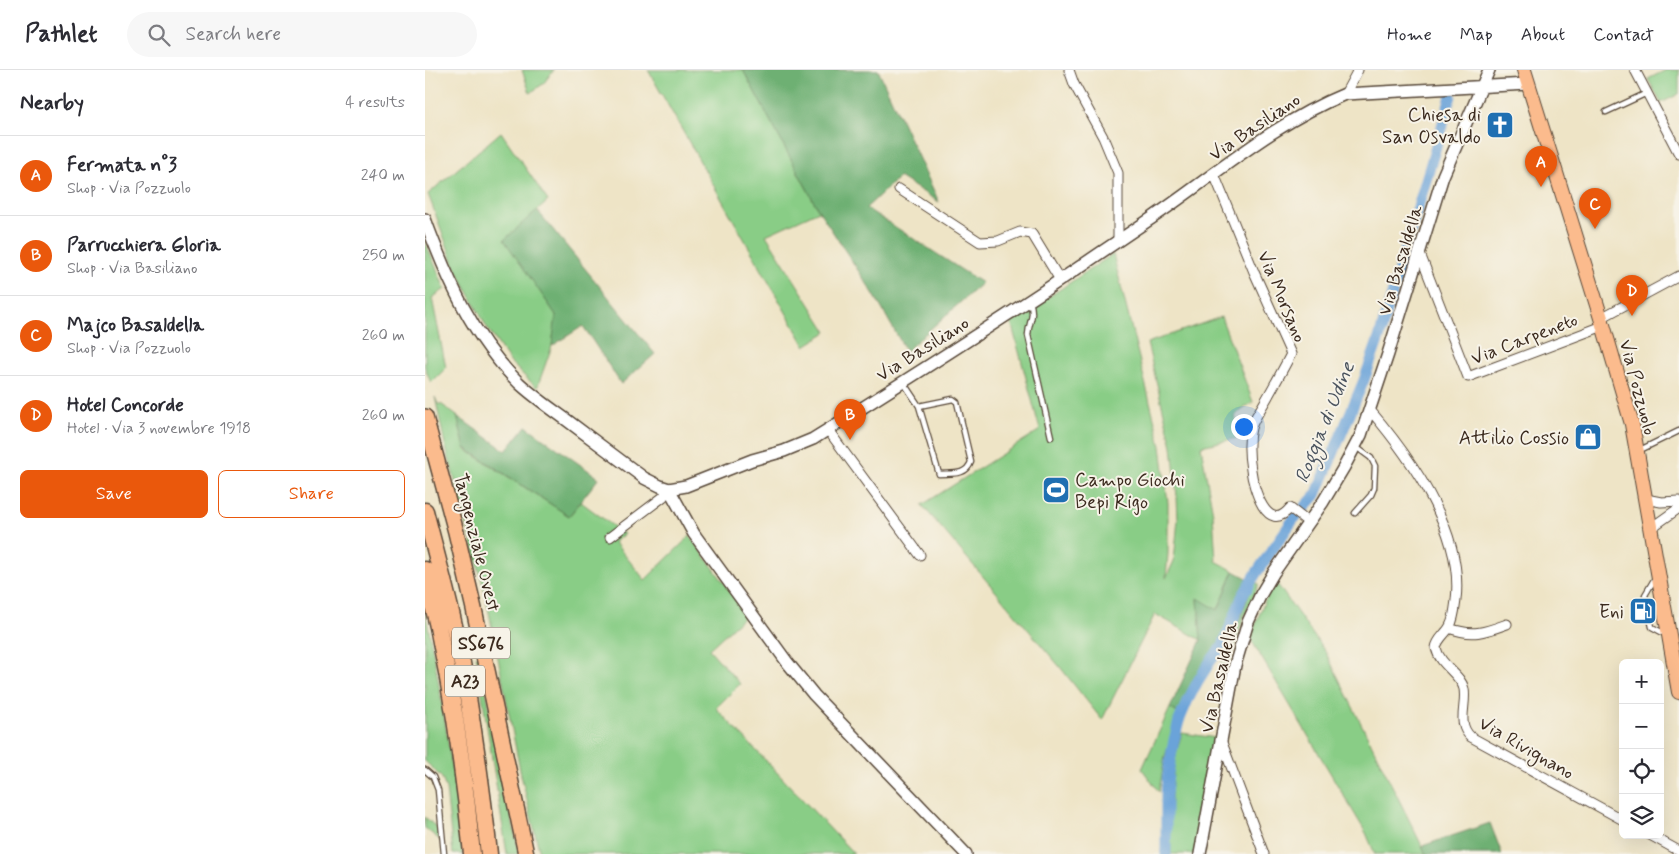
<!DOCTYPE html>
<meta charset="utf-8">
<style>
body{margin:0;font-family:Mynerve,sans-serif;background:#f7f7f7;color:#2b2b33}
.controls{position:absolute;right:15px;bottom:15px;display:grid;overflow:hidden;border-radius:8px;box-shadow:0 5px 20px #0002}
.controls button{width:45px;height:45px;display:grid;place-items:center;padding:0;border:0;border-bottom:1px solid #e1e1e2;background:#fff;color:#2b2b33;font:25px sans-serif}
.you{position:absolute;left:818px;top:356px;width:18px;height:18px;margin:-12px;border:4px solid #fff;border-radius:50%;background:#1a73e8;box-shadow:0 0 0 8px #1a73e833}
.badge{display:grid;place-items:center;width:32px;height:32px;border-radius:50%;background:#ea580c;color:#fff;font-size:16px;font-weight:700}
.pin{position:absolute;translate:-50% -41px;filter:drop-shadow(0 1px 2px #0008)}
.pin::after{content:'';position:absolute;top:26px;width:18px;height:15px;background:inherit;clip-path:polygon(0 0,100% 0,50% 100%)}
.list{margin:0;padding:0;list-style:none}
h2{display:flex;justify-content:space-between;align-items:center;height:65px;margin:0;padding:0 20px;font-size:21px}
h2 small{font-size:16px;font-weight:400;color:#7c7c81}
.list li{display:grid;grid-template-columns:32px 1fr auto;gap:15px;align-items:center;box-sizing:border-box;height:80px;padding:0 20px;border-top:1px solid #e1e1e2}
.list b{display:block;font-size:19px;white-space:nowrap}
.list p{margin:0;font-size:16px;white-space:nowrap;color:#7c7c81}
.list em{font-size:16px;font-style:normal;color:#7c7c81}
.actions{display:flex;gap:10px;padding:15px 20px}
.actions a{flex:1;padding:11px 0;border:1px solid #ea580c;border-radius:8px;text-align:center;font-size:18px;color:#ea580c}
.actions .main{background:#ea580c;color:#fff}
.icon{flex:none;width:28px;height:28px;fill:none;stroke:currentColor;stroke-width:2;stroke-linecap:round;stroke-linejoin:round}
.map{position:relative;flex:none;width:1254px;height:784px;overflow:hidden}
header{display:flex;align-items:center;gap:30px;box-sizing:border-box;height:70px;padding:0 25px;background:#fff;border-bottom:1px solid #e1e1e2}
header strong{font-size:24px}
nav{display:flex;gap:28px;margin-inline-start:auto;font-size:18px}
.search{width:350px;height:45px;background:#f7f7f7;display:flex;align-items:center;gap:12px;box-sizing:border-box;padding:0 18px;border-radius:28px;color:#7c7c81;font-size:19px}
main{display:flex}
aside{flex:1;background:#fff}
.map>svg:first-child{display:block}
</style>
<header>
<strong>Pathlet</strong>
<div class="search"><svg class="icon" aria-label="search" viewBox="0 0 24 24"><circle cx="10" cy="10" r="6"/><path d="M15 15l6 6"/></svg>Search here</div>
<nav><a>Home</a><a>Map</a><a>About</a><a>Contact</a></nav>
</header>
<main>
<aside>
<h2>Nearby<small>4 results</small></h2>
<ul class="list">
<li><span class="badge">A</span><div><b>Fermata n°3</b><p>Shop · Via Pozzuolo</p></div><em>240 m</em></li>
<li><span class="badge">B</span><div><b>Parrucchiera Gloria</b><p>Shop · Via Basiliano</p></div><em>250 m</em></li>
<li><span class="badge">C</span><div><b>Majco Basaldella</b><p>Shop · Via Pozzuolo</p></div><em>260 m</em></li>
<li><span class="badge">D</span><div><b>Hotel Concorde</b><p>Hotel · Via 3 novembre 1918</p></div><em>260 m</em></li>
</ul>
<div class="actions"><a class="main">Save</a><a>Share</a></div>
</aside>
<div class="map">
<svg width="1254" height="784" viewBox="0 0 1254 784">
<rect width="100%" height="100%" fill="#f7f3e8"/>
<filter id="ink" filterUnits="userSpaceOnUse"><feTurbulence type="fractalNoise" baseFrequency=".02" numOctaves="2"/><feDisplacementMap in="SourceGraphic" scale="10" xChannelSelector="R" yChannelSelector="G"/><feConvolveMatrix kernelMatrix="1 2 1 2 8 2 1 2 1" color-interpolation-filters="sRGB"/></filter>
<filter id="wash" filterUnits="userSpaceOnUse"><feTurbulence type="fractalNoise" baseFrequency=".0096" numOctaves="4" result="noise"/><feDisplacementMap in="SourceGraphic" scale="20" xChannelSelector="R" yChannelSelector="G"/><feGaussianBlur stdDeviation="1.12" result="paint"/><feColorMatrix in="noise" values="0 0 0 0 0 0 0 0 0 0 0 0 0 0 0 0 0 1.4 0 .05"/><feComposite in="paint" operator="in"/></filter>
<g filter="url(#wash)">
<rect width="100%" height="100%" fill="#eee4c6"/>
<path fill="#89cd86" stroke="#627c52" d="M97,0H129L118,14L105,23Z
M223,0H318L394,141L341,165L402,262L380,276Z
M1241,0H1254V24L1236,33L1223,9Z
M76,62L123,131L80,170L131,245L127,276L112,318L85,292L61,256L30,197L3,124Z
M0,171L20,219L7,228L21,298L6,313L0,297Z
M688,184L736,376L743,433V483L741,508L749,491L753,449L752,427L747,376L722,273L796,247L828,332L810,345L813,368L776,376L788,444L791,491L809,501L792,541L773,529L776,570L730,544L677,650L635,597L497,435L615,360L586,252Z
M10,327L13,334H16L32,346L40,379L144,446L156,432L199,464L189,472L220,510L265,466L322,544L284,579L315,614L291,638L429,784H115L96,705L60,522L20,374Z
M850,511L901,583L1001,784H950L941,763L825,568L838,535Z
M829,512L834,514L817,552L803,599L796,594L806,572Z
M0,541C17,622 28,702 38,784H28L21,719L17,708L0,691Z
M51,586H54L94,784H82Z
M745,638L754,644L740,686L734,722L717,699Z
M757,663L791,668L770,784H746C745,743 744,702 757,663Z
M0,747L12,758L15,770L0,758Z"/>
<path fill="#6eb073" stroke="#546d48" d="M318,0H453L514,132L474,107L441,138L557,213L481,281L448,223L394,141Z
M112,140L230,284L196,314L158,256L127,276L131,245L79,170Z
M32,346L81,381L101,356L174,408L144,446L40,378Z
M809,501L824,509L814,524L794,575L781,591L761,627L754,644L745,638L776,570L773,528L793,540Z
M1065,753L1077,784H1001L997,776Z"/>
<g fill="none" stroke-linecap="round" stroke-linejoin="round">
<path stroke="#6aa3d9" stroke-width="11" d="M741,784V726L743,703L749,670L754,651L762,632L773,611L785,592L798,575L817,527L832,502L868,450L891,425L939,310L954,268L1026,26"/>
</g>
</g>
<g filter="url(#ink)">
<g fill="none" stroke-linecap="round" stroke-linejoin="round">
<g stroke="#564637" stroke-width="7">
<path id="service" d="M1181,42L1222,23
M605,231C610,249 604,249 603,265L626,367
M478,312L494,336L514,404C527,403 541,406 546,392L532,332L528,329L494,336
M1213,381L1254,361
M930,443L946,425L949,418L950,396L946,388L931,377
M1230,508L1220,525L1227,557L1240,564
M0,700L8,707L13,720L19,784"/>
</g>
<g stroke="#564637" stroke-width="11">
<path id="minor" d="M644,0L649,14L678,67L693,103V170
M1210,0L1254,84
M920,24L933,0
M789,104L829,202L866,284C857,301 848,318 838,335C834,342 828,350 826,358C823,370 824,388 826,400C828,417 842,466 865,438L884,453
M474,119L555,172L573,171L595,162L607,164L635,210
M995,184L1043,307L1178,256
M1176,248L1254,206
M945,340C986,388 1039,463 1031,530C1030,538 1029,549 1025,556C1021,564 1012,569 1011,578C1015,596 1036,604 1039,619C1042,636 1031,654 1046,667L1198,750
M403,360L495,485
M1221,429L1236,432L1254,431
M1226,458L1254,438
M185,467L238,427L244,419
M1024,558C1048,567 1060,562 1082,554
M796,670L839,784
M1225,765L1254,781"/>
</g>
<g stroke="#564637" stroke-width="14">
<path id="tertiary" d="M0,149C22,209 48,268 94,313C108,326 124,337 139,348C166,368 192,388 219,408L235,416L244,419L261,416L327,390L359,381L388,369C453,328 518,287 582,245C631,214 679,180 727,148C790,105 849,53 920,24L1103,14
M244,419L269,464L362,592L389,625L541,784
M775,784L810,595L823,552L836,524L849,502L898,432L919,397L936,365L963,284L1018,106L1064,0"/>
</g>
<g stroke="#564637" stroke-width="16">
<path id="primary" d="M1099,0L1176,248L1207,354L1254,622"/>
</g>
<g stroke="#564637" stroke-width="18">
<path id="trunk" d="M0,347L31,462L49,539L101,784"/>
</g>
<g stroke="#564637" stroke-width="19">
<path id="motorway" d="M0,441C15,499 31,556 41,615C50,671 58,727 64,784
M0,500C23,593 38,689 47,784"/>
</g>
<use href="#service" stroke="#fff" stroke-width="4.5"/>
<use href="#minor" stroke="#fff" stroke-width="9"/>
<use href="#tertiary" stroke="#fff" stroke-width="11"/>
<use href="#primary" stroke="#fbbb8d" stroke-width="14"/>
<use href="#trunk" stroke="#fbbb8d" stroke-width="15"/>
<use href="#motorway" stroke="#fbbb8d" stroke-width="16"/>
</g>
</g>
<defs>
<g id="church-square" transform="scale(1.4375)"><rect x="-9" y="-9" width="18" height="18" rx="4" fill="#1f6fb2" stroke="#f7f3e8"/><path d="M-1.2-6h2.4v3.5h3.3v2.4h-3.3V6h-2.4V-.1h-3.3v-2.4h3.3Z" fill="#fff"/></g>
<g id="shop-square" transform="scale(1.4375)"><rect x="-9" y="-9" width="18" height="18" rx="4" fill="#1f6fb2" stroke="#f7f3e8"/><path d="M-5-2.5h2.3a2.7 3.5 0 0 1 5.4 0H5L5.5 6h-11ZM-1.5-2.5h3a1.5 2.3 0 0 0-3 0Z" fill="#fff"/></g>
<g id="stadium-square" transform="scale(1.4375)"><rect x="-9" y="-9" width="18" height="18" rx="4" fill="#1f6fb2" stroke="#f7f3e8"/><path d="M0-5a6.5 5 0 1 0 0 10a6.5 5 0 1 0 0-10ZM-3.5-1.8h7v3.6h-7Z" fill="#fff"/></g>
<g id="fuel-square" transform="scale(1.4375)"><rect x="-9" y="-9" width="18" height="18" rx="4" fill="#1f6fb2" stroke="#f7f3e8"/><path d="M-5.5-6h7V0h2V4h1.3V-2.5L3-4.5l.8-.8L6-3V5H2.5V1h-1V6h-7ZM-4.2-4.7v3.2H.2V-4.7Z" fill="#fff"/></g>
</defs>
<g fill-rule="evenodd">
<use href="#church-square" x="1075" y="55"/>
<use href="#shop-square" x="1163" y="367"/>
<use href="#stadium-square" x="631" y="420"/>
<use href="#fuel-square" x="1218" y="541"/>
</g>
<g text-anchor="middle" stroke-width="4" stroke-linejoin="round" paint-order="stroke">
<g fill="#f7f3e8" stroke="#73665b" stroke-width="1">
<rect x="27" y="557.5" width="58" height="31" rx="4"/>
<rect x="20" y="595.5" width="40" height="31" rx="4"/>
</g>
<g font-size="18" font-weight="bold" fill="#3b2a1e">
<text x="56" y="579">SS676</text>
<text x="40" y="617">A23</text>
</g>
<g font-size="19" fill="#3b2a1e" stroke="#f7f3e8" text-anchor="end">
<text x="1056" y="51">Chiesa di<tspan x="1056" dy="22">San Osvaldo</tspan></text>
<text x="1144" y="374">Attilio Cossio</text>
<text x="650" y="416" text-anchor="start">Campo Giochi<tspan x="650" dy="22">Bepi Rigo</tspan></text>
<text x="1199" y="548">Eni</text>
</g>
<g font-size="19" fill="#3b2a1e" stroke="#f7f3e8">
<text transform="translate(829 56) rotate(-34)" y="7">Via Basiliano</text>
<text transform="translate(974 190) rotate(-73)" y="7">Via Basaldella</text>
<text transform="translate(858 226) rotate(67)" y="7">Via Morsano</text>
<text transform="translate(1099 268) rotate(-21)" y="7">Via Carpeneto</text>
<text transform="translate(497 278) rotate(-32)" y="7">Via Basiliano</text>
<text transform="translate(1214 317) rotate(75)" y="7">Via Pozzuolo</text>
<text transform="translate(53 472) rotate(76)" y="7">Tangenziale Ovest</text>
<text transform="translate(793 607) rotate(-77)" y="7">Via Basaldella</text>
<text transform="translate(1102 677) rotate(30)" y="7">Via Rivignano</text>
</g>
<g font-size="20" font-style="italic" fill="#4b545f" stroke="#f7f3e8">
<text transform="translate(899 352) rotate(-68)" y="7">Roggia di Udine</text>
</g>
</g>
</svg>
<div class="controls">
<button>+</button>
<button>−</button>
<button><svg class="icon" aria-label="locate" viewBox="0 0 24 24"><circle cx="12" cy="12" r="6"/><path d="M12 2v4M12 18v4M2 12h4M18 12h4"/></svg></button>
<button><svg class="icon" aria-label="layers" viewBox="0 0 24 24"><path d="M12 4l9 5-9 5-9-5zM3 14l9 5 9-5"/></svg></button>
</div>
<div class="you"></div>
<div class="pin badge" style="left:1116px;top:117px">A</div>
<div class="pin badge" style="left:425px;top:370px">B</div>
<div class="pin badge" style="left:1170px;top:159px">C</div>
<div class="pin badge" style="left:1207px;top:246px">D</div>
</div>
</main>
